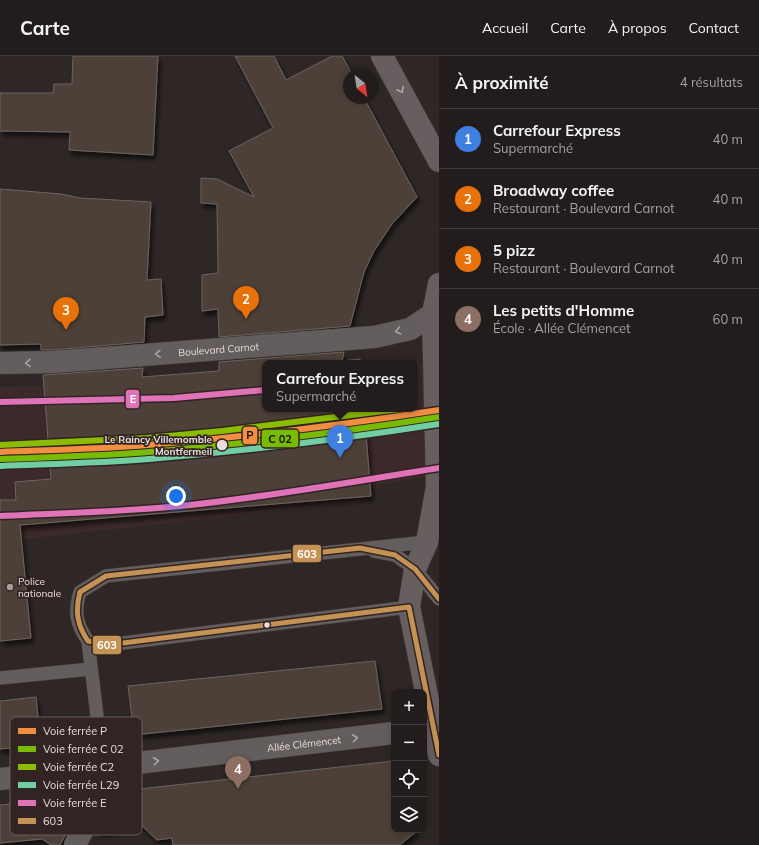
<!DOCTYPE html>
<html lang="fr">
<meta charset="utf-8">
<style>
body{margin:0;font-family:Mulish,sans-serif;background:#2a2625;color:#f1f3f6}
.controls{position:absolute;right:12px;bottom:12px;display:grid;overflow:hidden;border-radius:8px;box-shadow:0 2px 10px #0003}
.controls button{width:36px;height:36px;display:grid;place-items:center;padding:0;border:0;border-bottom:1px solid #3f3b3b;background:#221d1c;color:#f1f3f6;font:20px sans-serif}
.compass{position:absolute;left:343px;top:12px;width:36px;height:36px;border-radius:50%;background:#221d1c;box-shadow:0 2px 10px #0003;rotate:150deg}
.you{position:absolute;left:176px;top:440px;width:14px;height:14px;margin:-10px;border:3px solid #fff;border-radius:50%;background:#1a73e8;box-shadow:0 0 0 6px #1a73e833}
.badge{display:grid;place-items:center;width:26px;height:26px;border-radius:50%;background:#b45309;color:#fff;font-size:13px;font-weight:700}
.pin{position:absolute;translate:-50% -33px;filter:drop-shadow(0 1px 2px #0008)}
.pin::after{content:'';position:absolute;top:21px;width:14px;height:12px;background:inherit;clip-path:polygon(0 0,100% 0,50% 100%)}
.popup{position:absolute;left:262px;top:304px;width:156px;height:52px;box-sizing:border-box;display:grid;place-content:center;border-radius:8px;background:#221d1c;filter:drop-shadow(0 1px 3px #0005);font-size:13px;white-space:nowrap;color:#a2a2a3}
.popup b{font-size:15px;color:#f1f3f6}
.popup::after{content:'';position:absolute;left:50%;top:100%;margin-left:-8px;border:8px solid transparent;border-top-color:#221d1c}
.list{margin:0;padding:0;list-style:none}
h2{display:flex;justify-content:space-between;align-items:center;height:52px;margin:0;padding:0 16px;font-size:17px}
h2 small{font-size:13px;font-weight:400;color:#a2a2a3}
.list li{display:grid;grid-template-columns:26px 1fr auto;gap:12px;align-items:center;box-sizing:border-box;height:60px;padding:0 16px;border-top:1px solid #3f3b3b}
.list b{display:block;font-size:15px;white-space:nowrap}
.list p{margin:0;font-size:13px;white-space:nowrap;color:#a2a2a3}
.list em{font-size:13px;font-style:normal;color:#a2a2a3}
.icon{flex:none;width:22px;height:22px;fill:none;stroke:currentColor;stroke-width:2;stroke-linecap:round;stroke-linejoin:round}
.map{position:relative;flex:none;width:439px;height:789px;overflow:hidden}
header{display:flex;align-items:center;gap:24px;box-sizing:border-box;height:56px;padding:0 20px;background:#221d1c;border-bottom:1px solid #3f3b3b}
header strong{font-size:19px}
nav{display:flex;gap:22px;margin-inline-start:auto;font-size:14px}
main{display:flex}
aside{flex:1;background:#221d1c}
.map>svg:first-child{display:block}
</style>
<header>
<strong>Carte</strong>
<nav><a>Accueil</a><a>Carte</a><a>À propos</a><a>Contact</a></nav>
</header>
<main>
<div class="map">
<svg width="439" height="789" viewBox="0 0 439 789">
<defs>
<filter id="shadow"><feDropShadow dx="2.5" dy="4.5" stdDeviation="2" flood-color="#0009"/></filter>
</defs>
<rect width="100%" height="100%" fill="#2e2726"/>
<path fill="#3c2929" d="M439,304V418L367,431L369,445L0,486V331L72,330L265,353H415L414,307Z"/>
<path fill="#4e3f38" stroke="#6b6562" filter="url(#shadow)" d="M73,0H158L153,99L69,94L70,76L0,75V37H53L54,28H72Z
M235,0H274L286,24L332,0H342L352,18H349V42H364L417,141L392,168L374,195L364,216L350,270L219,281L218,253L202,255V219L218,217L217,148L201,147V122L217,123L254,141L229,95L273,72Z
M0,133L61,138L80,142L151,146L147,224L161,223L163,259L145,261L144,286L52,294H41V288L0,289Z
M344,296L342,305L360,303L361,307H265V353H364L371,440L20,469L31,582L0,585V444H16L15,426L51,423L43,319L143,312L142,321L219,315V306Z
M375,605L382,653L134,679L128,630Z
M36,641L41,689L0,693V645Z
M394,705V774H418L400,789H173L172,782L157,784L142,770L98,776L121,735Z
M71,741L79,754L60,789H51L42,783L0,787V749Z"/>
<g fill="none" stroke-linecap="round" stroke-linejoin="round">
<g stroke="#484241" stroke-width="14">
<path id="lane" d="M374,495L395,499L415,513L439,543
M409,551L107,589L88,585C76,568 74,556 80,536L106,520L427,486
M88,585L103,710
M0,622L91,613"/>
</g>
<g stroke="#484241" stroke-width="23">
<g id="street">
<path id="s1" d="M0,307L53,306L374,281L410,273L433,258"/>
<path id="s2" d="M0,723L394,677"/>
<path d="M75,789L100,740L103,710"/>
</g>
</g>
<g stroke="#484241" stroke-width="23">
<path id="secondary" d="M382,0L439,105
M439,228L433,258L437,431L427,486L415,513L409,551L439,699"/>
</g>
<use href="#lane" stroke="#645d5d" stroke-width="13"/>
<use href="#street" stroke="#645d5d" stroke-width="22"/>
<use href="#secondary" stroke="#675e60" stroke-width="22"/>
<g stroke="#322423" stroke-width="8">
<path id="bus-1" d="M439,543L415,513L395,499L360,492L106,520L80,536C75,555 77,569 88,585L107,589L409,551L439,699"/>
</g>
<use href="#bus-1" stroke="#c49254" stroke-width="5"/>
<g stroke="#322423" stroke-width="9">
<path id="rail-1" d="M0,396C49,394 99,393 148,389C245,381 343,369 439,354"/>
</g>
<g stroke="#322423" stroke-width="9">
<path id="rail-2" d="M0,403C50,401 100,400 149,396C246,388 343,376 439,361"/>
</g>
<g stroke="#322423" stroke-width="9">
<path id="rail-3" d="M0,389L147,382L222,375L400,353"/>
</g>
<g stroke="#322423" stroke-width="9">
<path id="rail-4" d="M1,410C50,408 100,407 149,403C246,395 343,383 439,368"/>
</g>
<g stroke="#322423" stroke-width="9">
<path id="rail-5" d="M0,346L174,342L265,334
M0,460C63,457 127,456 190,449C274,440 356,425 439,412"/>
</g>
<use href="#rail-1" stroke="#f28e42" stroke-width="6"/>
<use href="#rail-2" stroke="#79bb02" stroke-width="6"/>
<use href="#rail-3" stroke="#8cbc00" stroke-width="6"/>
<use href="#rail-4" stroke="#71cea3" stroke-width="6"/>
<use href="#rail-5" stroke="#e072b8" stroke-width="6"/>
</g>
<defs><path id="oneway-chevron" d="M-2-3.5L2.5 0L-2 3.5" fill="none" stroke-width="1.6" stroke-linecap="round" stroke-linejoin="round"/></defs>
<use stroke="#b3aaaa" href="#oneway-chevron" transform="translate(401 34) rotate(62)"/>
<g stroke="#aca3a3">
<use href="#oneway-chevron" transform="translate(398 275) rotate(168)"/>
<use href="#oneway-chevron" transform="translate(158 298) rotate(176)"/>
<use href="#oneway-chevron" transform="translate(28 307) rotate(179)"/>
<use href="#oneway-chevron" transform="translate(355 682) rotate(-7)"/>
<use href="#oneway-chevron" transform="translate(156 705) rotate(-7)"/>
</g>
<g fill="#e6dddc" stroke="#322423" stroke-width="1.5">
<circle cx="222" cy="389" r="6"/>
<circle cx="267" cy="569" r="3.5"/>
</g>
<circle fill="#a69d9c" stroke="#322423" stroke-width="1.5" cx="10" cy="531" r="4"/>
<g text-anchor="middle" stroke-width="3.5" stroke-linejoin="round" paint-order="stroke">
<g font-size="10" fill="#e6dddc" stroke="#322423">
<text dy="4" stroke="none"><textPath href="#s1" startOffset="219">Boulevard Carnot</textPath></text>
<text dy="4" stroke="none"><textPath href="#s2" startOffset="306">Allée Clémencet</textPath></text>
</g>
<g font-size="10" font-weight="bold" fill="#e6dddc" stroke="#322423" text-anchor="end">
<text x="212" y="387">Le Raincy Villemomble<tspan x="212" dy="12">Montfermeil</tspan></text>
</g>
<g font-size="10" fill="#e6dddc" stroke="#322423" text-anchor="start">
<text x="18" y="529">Police<tspan x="18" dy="12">nationale</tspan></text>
</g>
</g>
<rect x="10" y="661" width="132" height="118" rx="6" fill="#322423" stroke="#685c5a" stroke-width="1"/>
<rect x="18" y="672" width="18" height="6" fill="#f28e42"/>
<rect x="18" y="690" width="18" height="6" fill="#79bb02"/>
<rect x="18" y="708" width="18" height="6" fill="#8cbc00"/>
<rect x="18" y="726" width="18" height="6" fill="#71cea3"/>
<rect x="18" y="744" width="18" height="6" fill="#e072b8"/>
<rect x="18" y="762" width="18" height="6" fill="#c49254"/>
<g font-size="11" fill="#e6dddc">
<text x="43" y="679">Voie ferrée P</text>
<text x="43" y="697">Voie ferrée C 02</text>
<text x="43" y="715">Voie ferrée C2</text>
<text x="43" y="733">Voie ferrée L29</text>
<text x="43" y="751">Voie ferrée E</text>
<text x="43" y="769">603</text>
</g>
<g stroke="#322423" stroke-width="1.5">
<rect x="125" y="333" width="15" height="20" rx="4" fill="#e072b8"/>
<rect x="242" y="370" width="16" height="19" rx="4" fill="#f28e42"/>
<rect x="261" y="373" width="38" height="19" rx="4" fill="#79bb02"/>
<rect x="292" y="488" width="30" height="19" rx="4" fill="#c49254"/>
<rect x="92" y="579" width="30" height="20" rx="4" fill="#c49254"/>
</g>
<g font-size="11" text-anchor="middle" font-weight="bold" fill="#fff">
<text x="133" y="347">E</text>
<text x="307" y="502">603</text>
<text x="107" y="593">603</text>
</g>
<g font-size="11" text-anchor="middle" font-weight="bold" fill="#111">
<text x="250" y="383">P</text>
<text x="280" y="387">C 02</text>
</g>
</svg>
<div class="controls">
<button>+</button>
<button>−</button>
<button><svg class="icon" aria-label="locate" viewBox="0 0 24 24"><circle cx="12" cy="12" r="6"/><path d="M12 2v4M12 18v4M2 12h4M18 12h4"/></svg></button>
<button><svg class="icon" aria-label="layers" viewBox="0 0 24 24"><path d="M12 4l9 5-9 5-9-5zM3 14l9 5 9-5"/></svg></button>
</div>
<svg class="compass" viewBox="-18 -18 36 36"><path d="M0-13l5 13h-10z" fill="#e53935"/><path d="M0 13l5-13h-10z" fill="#a2a2a3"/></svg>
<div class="you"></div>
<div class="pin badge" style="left:340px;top:402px;background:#3f7fe0">1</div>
<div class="popup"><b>Carrefour Express</b>Supermarché</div>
<div class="pin badge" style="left:246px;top:263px;background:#e8710a">2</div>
<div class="pin badge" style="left:66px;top:274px;background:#e8710a">3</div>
<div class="pin badge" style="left:238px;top:733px;background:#8d6e63">4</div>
</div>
<aside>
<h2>À proximité<small>4 résultats</small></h2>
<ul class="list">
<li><span class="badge" style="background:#3f7fe0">1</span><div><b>Carrefour Express</b><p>Supermarché</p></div><em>40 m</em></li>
<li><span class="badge" style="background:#e8710a">2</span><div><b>Broadway coffee</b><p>Restaurant · Boulevard Carnot</p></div><em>40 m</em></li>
<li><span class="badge" style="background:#e8710a">3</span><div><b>5 pizz</b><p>Restaurant · Boulevard Carnot</p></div><em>40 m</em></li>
<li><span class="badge" style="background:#8d6e63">4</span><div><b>Les petits d'Homme</b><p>École · Allée Clémencet</p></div><em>60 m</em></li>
</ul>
</aside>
</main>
